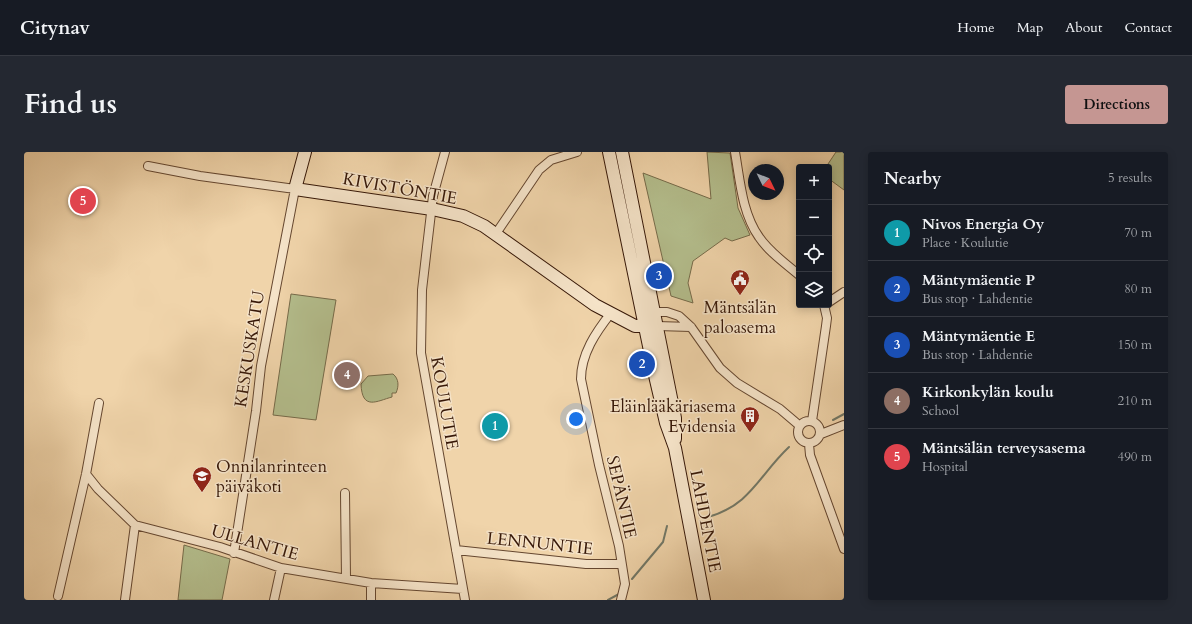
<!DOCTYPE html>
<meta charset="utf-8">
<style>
body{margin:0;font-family:Cardo,serif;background:#242831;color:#f1f3f6}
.controls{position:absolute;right:12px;top:12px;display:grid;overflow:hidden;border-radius:4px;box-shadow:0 2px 10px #0003}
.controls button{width:36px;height:36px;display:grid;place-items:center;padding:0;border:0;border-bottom:1px solid #363941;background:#171b24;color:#f1f3f6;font:20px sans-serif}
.compass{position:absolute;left:724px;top:12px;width:36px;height:36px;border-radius:50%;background:#171b24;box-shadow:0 2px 10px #0003;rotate:133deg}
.you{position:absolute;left:552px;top:267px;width:14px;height:14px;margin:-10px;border:3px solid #fff;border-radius:50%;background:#1a73e8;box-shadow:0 0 0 6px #1a73e833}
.badge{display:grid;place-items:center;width:26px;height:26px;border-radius:50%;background:#c59692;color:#fff;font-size:13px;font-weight:700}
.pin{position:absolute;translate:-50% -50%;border:2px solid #fff;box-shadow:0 1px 4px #0006}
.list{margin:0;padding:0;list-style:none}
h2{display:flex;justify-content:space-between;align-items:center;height:52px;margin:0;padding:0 16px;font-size:17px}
h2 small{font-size:13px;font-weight:400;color:#9ea1a6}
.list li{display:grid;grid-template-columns:26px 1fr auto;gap:12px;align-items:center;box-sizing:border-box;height:56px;padding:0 16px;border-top:1px solid #363941}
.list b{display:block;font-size:15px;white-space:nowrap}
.list p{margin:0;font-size:13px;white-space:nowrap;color:#9ea1a6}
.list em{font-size:13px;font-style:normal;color:#9ea1a6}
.icon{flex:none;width:22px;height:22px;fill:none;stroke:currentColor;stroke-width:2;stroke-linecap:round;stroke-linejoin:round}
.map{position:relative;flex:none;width:820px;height:448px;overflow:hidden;border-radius:4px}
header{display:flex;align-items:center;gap:24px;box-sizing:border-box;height:56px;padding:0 20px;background:#171b24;border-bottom:1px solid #363941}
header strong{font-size:19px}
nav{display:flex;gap:22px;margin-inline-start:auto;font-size:14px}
.intro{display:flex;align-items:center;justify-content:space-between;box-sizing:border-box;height:96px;padding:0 24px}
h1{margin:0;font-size:28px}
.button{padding:10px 18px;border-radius:4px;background:#c59692;color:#111;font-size:14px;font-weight:700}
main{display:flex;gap:24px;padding:0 24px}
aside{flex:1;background:#171b24;border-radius:4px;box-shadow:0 2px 10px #0003}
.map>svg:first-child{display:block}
</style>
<header>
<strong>Citynav</strong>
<nav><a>Home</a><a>Map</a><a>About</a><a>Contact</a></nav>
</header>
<div class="intro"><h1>Find us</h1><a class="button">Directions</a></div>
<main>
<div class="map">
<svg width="820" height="448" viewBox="0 0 820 448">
<rect width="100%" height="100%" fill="#f0d4aa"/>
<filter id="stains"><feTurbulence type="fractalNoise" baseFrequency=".005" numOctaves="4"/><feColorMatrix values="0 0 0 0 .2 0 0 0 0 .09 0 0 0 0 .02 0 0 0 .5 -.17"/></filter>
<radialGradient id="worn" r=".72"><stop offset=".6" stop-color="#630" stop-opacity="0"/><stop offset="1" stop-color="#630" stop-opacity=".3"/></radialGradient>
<path fill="#b4be8d" stroke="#766b4a" d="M683,0L706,1L714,56L726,83L708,89L701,86L669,109L664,131L669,151L647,144L619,21L687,47Z
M812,0H820V38L805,27V15H802Z
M267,142L312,148L292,268L249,263Z
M369,222C375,227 375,234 372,241H368V245C353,249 338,259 337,232L344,224Z
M160,393L206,407L198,448H154Z"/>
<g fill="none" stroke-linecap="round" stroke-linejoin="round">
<path stroke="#727867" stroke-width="2" d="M809,268L820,262
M684,365C727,353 735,323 765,295
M608,427L639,390L643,374
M584,448L595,442"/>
<g stroke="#654730" stroke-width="10">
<path id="minor" d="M421,0L409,44L403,95L398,138L397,201L441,448
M711,0C716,28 718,61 735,85C745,100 761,111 775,123
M124,14L176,24L271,37L237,214L232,259L210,401
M471,83L515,18L527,8L553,0
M805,150L820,140
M631,160H643L655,164L667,175L696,216L713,231L756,257L776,274
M587,161C572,180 557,202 557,227L575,313L595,394L601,432L597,448
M633,174L667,175
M774 280a11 11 0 1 1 22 0a11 11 0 1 1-22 0Z
M788,269L802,174L803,166L800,153
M797,282L820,273
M785,292L786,303L820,397
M62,322L74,337L111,373L196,395L257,416L347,431L439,437
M321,341L322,425
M432,398L562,412H596
M34,444L62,322L75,251
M101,448L111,373
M250,448L257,416
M347,448V431"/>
</g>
<g stroke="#371808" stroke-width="14">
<path id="secondary" d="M281,0L271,37L408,57L439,64L460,74L571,153L611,174H633
M585,0L632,228L642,271L651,296L680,448
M598,0L651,266V287"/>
</g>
<use href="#minor" stroke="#f5e3c8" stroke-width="8"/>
<use href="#secondary" stroke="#f5e3c8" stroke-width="12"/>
</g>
<defs>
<g id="civic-pin" transform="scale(1)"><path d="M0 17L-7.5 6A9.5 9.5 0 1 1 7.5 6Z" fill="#8f2418" stroke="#f5e3c8"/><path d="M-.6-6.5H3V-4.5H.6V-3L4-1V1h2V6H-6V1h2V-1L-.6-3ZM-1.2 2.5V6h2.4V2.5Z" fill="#fff"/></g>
<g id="building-pin" transform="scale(1)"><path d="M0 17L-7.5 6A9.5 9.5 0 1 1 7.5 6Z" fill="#8f2418" stroke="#f5e3c8"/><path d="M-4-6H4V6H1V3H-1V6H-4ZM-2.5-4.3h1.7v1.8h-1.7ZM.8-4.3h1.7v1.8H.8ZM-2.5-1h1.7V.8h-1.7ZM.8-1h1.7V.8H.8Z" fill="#fff"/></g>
<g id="school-pin" transform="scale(1)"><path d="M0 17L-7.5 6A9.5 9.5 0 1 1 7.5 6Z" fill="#8f2418" stroke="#f5e3c8"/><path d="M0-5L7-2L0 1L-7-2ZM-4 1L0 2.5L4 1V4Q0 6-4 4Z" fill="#fff"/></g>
</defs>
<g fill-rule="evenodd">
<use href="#civic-pin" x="716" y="127"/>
<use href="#building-pin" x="726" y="264"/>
<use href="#school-pin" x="178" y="324"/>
</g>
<g text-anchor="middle" stroke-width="3" stroke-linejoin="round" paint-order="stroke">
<g font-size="17" fill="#371808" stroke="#f5e3c8">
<text transform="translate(376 36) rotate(10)" y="6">KIVISTÖNTIE</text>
<text transform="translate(225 197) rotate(-81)" y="6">KESKUSKATU</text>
<text transform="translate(421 251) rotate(80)" y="6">KOULUTIE</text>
<text transform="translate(598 345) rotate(77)" y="6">SEPÄNTIE</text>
<text transform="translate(682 369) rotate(79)" y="6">LAHDENTIE</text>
<text transform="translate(231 390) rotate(16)" y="6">ULLANTIE</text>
<text transform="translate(516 391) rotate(6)" y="6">LENNUNTIE</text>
</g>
<g font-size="17" fill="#371808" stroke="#f5e3c8">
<text x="716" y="161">Mäntsälän<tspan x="716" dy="20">paloasema</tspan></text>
<text x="712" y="260" text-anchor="end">Eläinlääkäriasema<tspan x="712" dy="20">Evidensia</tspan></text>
<text x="192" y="320" text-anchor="start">Onnilanrinteen<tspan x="192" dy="20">päiväkoti</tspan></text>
</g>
</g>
<rect width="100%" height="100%" filter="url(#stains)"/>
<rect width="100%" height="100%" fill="url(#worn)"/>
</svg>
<div class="controls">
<button>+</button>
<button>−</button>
<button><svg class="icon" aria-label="locate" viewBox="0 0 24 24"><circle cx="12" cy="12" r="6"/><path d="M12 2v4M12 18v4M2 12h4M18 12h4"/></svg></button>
<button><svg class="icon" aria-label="layers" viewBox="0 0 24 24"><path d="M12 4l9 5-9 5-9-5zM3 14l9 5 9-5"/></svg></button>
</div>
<svg class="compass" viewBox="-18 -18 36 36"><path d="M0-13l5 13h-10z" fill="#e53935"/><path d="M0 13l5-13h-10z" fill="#9ea1a6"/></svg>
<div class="you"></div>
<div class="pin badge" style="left:471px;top:274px;background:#0f9aa8">1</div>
<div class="pin badge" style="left:618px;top:212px;background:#1a4fb4">2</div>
<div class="pin badge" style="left:635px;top:124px;background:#1a4fb4">3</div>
<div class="pin badge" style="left:323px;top:223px;background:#8d6e63">4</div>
<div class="pin badge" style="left:59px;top:49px;background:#e0444e">5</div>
</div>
<aside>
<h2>Nearby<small>5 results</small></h2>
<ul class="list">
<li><span class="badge" style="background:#0f9aa8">1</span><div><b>Nivos Energia Oy</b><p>Place · Koulutie</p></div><em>70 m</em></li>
<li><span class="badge" style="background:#1a4fb4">2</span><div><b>Mäntymäentie P</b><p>Bus stop · Lahdentie</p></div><em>80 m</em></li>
<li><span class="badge" style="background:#1a4fb4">3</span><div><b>Mäntymäentie E</b><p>Bus stop · Lahdentie</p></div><em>150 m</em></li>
<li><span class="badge" style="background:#8d6e63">4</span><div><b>Kirkonkylän koulu</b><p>School</p></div><em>210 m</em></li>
<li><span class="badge" style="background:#e0444e">5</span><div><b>Mäntsälän terveysasema</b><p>Hospital</p></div><em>490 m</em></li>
</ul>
</aside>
</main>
